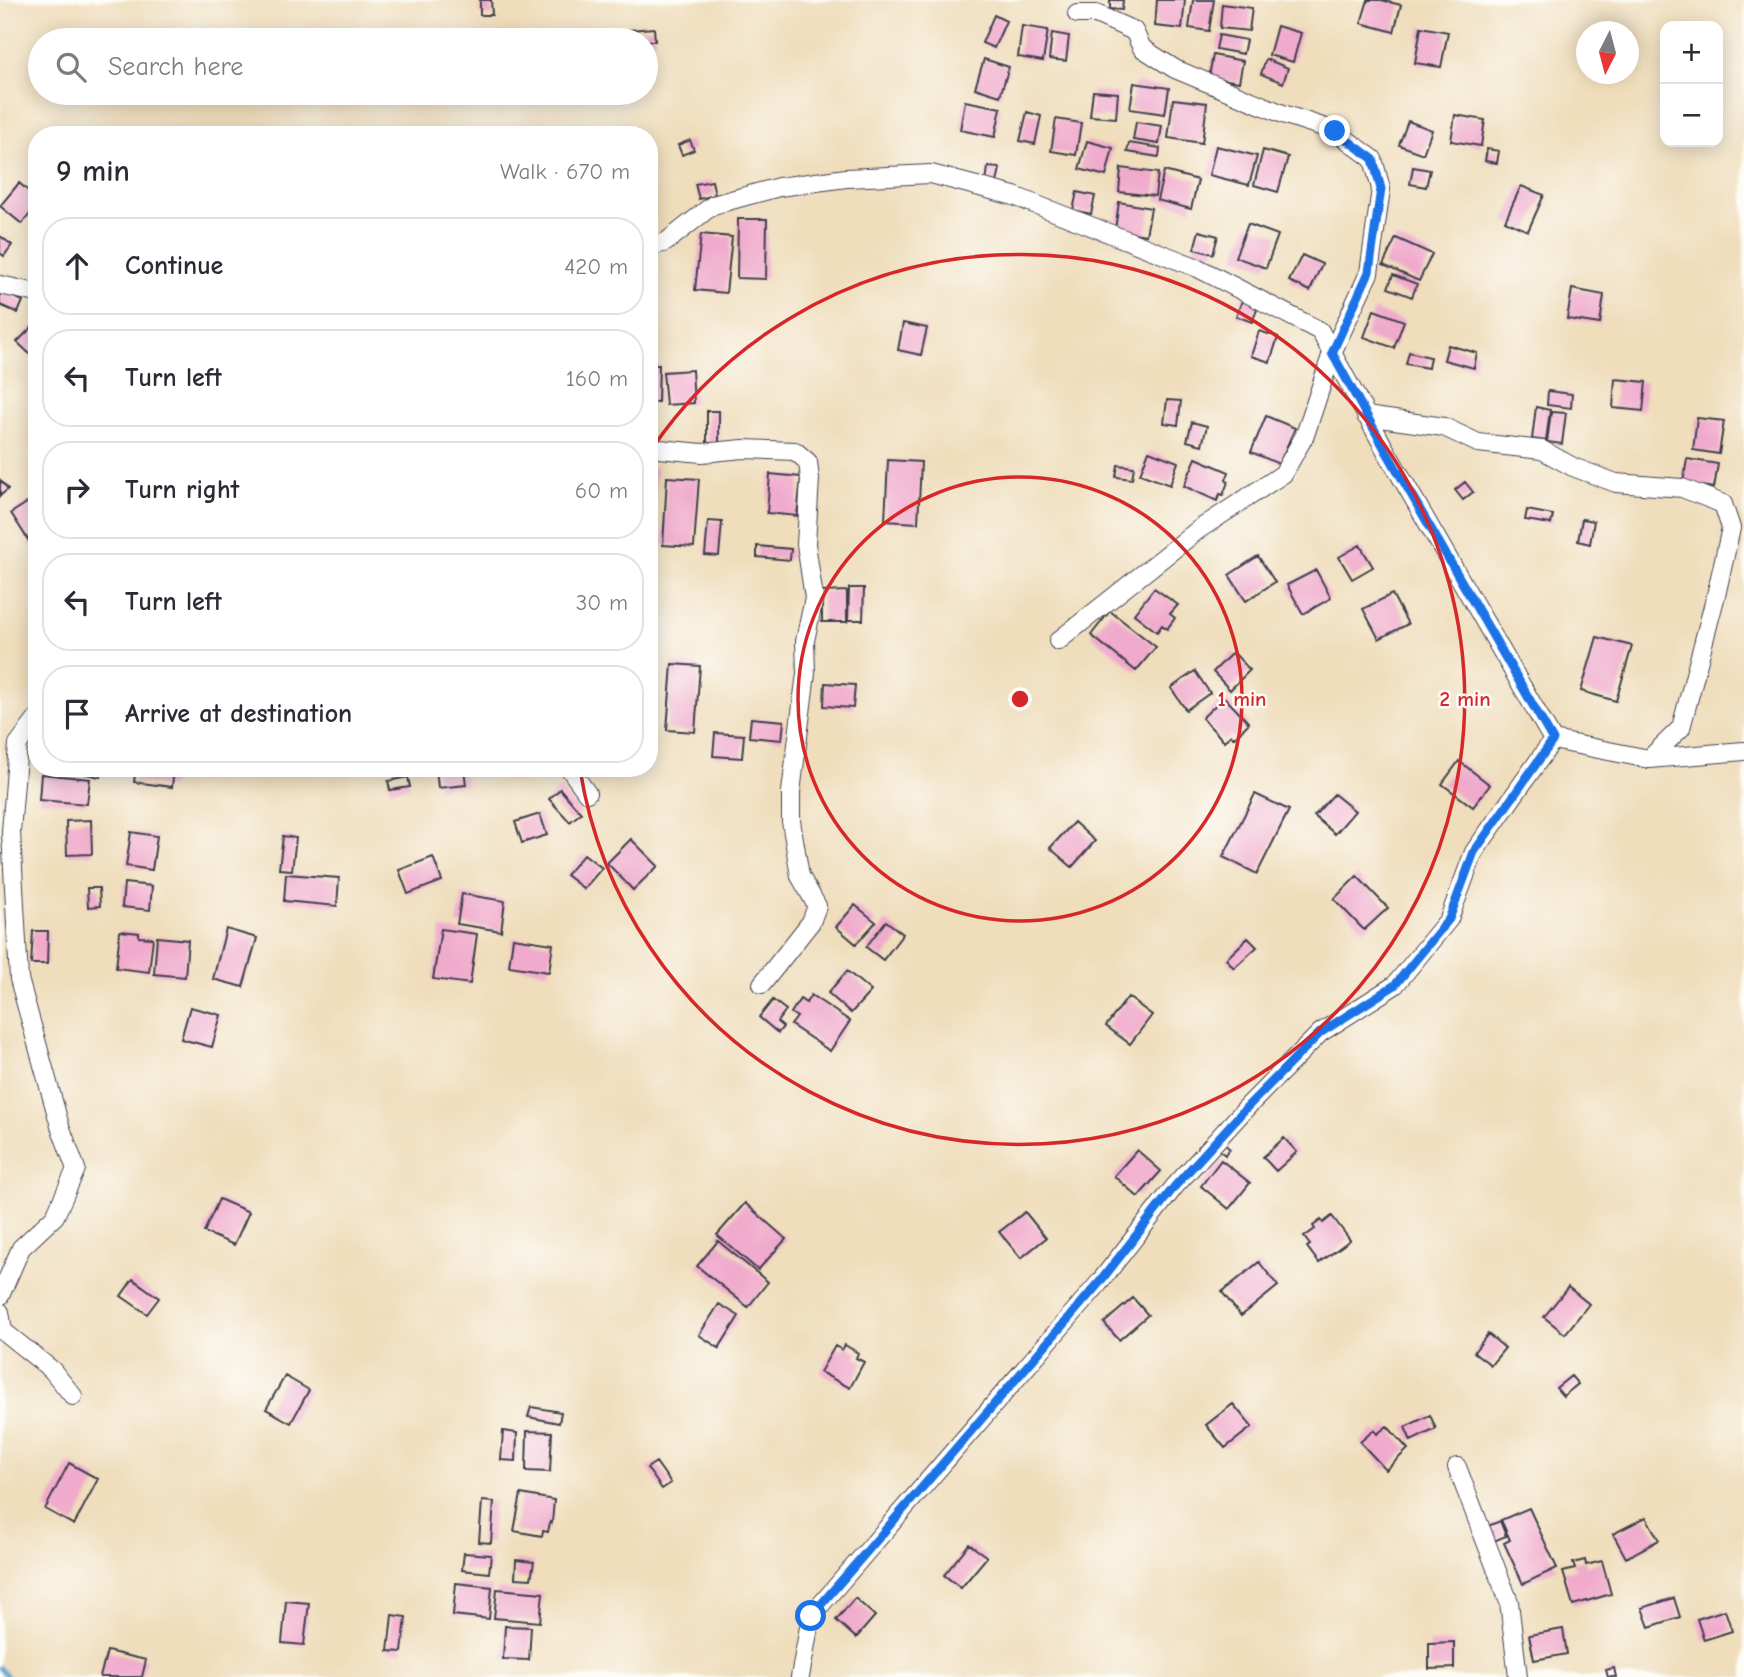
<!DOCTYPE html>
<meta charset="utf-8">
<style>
body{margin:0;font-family:"Comic Neue",sans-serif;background:#f2f2f3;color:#2b2b33}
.controls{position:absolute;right:21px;top:21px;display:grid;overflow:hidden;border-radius:14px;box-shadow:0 4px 18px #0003}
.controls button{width:63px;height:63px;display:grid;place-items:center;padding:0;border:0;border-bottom:2px solid #e1e1e2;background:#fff;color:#2b2b33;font:35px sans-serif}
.compass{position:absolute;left:1576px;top:21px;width:63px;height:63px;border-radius:50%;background:#fff;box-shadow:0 4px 18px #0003;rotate:186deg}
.stop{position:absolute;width:21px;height:21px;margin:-16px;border:5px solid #1a73e8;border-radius:50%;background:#fff}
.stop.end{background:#1a73e8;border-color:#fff;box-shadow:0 2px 7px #0008}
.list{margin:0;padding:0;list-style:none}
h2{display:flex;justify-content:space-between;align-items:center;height:91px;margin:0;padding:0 28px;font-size:30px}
h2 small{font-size:23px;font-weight:400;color:#7c7c81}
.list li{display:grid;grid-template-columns:46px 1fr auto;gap:21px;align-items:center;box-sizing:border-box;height:98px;margin:0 14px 14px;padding:0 14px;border:2px solid #e1e1e2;border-radius:28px}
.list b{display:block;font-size:26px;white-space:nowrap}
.list em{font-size:23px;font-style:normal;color:#7c7c81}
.icon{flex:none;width:38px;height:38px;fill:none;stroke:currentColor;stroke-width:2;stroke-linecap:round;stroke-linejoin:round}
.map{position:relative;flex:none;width:1744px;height:1677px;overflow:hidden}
.search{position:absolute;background:#fff;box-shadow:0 4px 18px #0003;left:28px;top:28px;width:630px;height:77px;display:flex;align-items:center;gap:18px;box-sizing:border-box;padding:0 24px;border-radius:38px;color:#7c7c81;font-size:26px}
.panel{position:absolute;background:#fff;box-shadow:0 4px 18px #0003;left:28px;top:126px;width:630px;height:651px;border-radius:28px}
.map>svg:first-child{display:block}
</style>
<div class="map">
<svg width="1744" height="1677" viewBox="0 0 1744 1677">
<rect width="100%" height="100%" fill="#fdfcf7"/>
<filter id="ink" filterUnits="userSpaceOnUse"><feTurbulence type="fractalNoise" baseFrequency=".0143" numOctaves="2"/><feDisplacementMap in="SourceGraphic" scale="14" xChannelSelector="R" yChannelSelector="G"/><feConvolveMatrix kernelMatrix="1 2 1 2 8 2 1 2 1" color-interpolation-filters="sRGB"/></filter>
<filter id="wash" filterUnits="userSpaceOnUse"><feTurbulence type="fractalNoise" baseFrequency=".00686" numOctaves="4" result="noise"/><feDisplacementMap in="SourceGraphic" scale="28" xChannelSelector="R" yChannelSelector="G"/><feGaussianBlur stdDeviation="1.57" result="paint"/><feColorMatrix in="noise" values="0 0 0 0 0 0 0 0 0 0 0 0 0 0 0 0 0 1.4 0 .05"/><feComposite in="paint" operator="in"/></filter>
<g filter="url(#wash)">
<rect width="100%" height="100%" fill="#efddbb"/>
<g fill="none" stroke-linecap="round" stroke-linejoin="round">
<path stroke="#5da9d6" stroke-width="5" d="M0,1668L7,1677"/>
</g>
<g id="blocks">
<path fill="#f0abcc" d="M480,0H491L492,15H480Z
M1110,0H1123L1122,10L1110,9Z
M1157,0H1185L1182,29L1155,26Z
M1193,0H1214L1209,31L1189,28Z
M1368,0H1381L1401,5L1394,32L1361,23Z
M1222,4L1252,8L1249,31L1220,28Z
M994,15L1006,21L994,48L982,43Z
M1022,26L1048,30L1043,61L1018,57Z
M1277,26L1301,33L1293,62L1269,55Z
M1421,27L1448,32L1441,67L1415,63Z
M654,28L655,41L630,40L629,30Z
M1052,33L1069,36L1066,61L1049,59Z
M1219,35L1246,40L1243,54L1216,49Z
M1213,55L1243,61L1239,82L1209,77Z
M984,59L1009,67L1000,96L975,88Z
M1266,59L1288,68L1283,83L1261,74Z
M1134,83L1169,88L1165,114L1130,109Z
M1093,91L1118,93L1116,118L1090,116Z
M1173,99L1207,103L1202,143L1168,138Z
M965,101L1001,108L995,137L960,130Z
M1027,112L1041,116L1035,144L1020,141Z
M1455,115L1485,120L1481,146L1451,141Z
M1056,119L1081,123L1076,155L1051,151Z
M1408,121L1432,130L1423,154L1399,145Z
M1136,122L1162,126L1159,144L1133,140Z
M690,140L694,150L682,155L678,145Z
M1087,141L1113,148L1106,176L1079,169Z
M1129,143L1160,148L1159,157L1127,152Z
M1216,146L1257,156L1249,185L1209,175Z
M1487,149L1499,151L1497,163L1485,161Z
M1263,150L1288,157L1278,192L1254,185Z
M988,167L1000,168L997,183L986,182Z
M1413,167L1430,170L1426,187L1410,184Z
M1121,168L1158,173L1155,196L1119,192Z
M1164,171L1198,180L1191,209L1157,200Z
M712,181L715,195L699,199L695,184Z
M19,183L37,198V205L22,224L0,206Z
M1521,186L1544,195L1528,231L1505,221Z
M1077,192L1095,196L1091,214L1073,210Z
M1119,202L1151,208L1146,235L1115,230Z
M738,219H767L766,279L737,278Z
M1248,224L1278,235L1266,268L1235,257Z
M1199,231L1218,236L1213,254L1194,249Z
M701,234L732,237L726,293L695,290Z
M0,236L12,245L4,256L0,253Z
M1396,238L1432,254L1419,281L1383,265Z
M1302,255L1322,264L1310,291L1289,281Z
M1393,275L1417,284L1412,297L1388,288Z
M1572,289L1604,295L1600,324L1567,319Z
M0,291L23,301L18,313L0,305Z
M1244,296L1260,302L1252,322L1236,316Z
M1374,310L1404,321L1394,348L1364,337Z
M37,322V351L32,356L17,342Z
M903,323L927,328L921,355L898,350Z
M1259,331L1278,337L1270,362L1251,356Z
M1448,345L1477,353L1474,368L1444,360Z
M1409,352L1430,357L1428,368L1406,364Z
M649,365H659L658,402H649Z
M692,370L694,403L666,405L663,372Z
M1615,379L1646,382L1643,411L1613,408Z
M1548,391L1572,394L1571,408L1547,405Z
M1167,400L1181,401L1178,425L1164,423Z
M1536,407L1550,410L1546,441L1532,439Z
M707,411H719V443H707Z
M1551,412L1566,413L1562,444L1547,442Z
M1266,416L1295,428L1279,464L1251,452Z
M1697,418L1724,421L1719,454L1693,450Z
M1192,422L1207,426L1202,445L1187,441Z
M1149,451L1178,462L1170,485L1140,474Z
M1196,458L1229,472L1226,480L1228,482L1223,495L1220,494L1217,501L1184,486Z
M1687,459L1718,464L1714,488L1683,483Z
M888,460L921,462L918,523L885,521Z
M1118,465L1134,467L1132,479L1116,477Z
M649,468H656L653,510L649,509Z
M770,474L801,477L797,516L767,513Z
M667,477L699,479L694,547L663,545Z
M0,480L8,489L0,496Z
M1465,482L1473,492L1463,500L1455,490Z
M33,499L37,505V542L32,546L11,513Z
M1527,510L1553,515L1551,524L1525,520Z
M1582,519L1594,521L1590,544L1578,541Z
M708,521L722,522L719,556L705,555Z
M1360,545L1373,567L1352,579L1339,557Z
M757,546L791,549L790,560L757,557Z
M1258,556L1275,582L1246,601L1229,575Z
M1316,570L1331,598L1303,614L1287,585Z
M849,588H864L863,620H848Z
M1154,588L1178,605L1170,614L1175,618L1167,629L1162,625L1157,632L1134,614Z
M847,591V622H822V592Z
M1392,594L1408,624L1379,639L1363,609Z
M1110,611L1156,647L1136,671L1091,635Z
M1597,637L1632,646L1616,701L1581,691Z
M1233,652L1250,670L1230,690L1213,672Z
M672,664L700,666L695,732L667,730Z
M1195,671L1210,693L1186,710L1171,688Z
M825,683L855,685L853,708L824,706Z
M1224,697L1249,723L1234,738L1231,735L1224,741L1202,718Z
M751,718L784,721L782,740L749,737Z
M715,733L744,735L742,758L713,756Z
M1459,761L1490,785L1473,807L1442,784Z
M68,768H102L100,777L68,770Z
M136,768H174L172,787L134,782Z
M213,768H241L239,775Z
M436,768H464L466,785L438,788Z
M41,774L90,779L87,804L39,800Z
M408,777L410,787L390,790L388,781Z
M560,789L581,813L570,822L549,799Z
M1255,794L1289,810L1257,874L1223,857Z
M1334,794L1355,811L1335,834L1314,816Z
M540,814L547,835L522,843L515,822Z
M91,820L92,854L67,855L66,821Z
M1074,822L1095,841L1072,867L1050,848Z
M131,832L157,836L152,870L126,866Z
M283,836L296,838L292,870L279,869Z
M631,839L658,866L633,890L607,863Z
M584,854L602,868L584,889L566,875Z
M433,857L442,881L408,894L399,870Z
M286,874L339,878L337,906L284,901Z
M1357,876L1388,908L1364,930L1334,899Z
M124,883L152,886L150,910L122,907Z
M87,888H99L100,906L88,907Z
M462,894L505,901L501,931L457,924Z
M855,905L876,922L856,944L836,927Z
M886,921L903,934L883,960L866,947Z
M226,929L257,938L243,987L213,979Z
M441,929L477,934L470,984L433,979Z
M33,931H48L47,964H31Z
M120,931L139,933V937L153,938L149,972L116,968Z
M157,937L188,940L185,977L154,974Z
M513,938L553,944L549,972L509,966Z
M1248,938L1257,947L1234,968L1226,959Z
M847,971L871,991L851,1013L828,993Z
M811,995L850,1021L830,1051L791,1025L797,1017L791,1013L800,999L806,1003Z
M1128,997L1152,1015L1130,1044L1106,1026Z
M773,1000L786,1010L777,1022L783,1027L778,1033L759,1017Z
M190,1007L221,1015L212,1047L181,1039Z
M1284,1138L1297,1152L1276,1171L1263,1157Z
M1223,1143L1230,1149L1225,1155L1218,1149Z
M1137,1150L1161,1171L1138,1197L1114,1176Z
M1221,1160L1250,1183L1229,1209L1201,1186Z
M219,1199L249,1212L234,1245L204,1232Z
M745,1203L786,1239L758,1270L717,1235Z
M1025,1212L1046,1238L1021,1258L999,1232Z
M1332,1216L1350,1240L1319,1263L1307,1247L1310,1245L1304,1237L1315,1229L1313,1226L1321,1220L1323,1223Z
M718,1241L768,1282L748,1307L697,1266Z
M1259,1262L1278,1286L1241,1316L1222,1292Z
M133,1279L159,1298L147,1314L121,1296Z
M1568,1287L1589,1304L1565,1334L1544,1317Z
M1133,1298L1148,1315L1119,1340L1104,1323Z
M719,1304L739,1316L719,1348L699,1335Z
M1488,1334L1505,1348L1491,1365L1474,1352Z
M845,1345L858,1353L856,1358L864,1362L850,1388L820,1372L835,1346L842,1350Z
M285,1376L309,1390L291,1423L266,1409Z
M1571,1376L1578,1384L1563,1396L1556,1388Z
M1233,1404L1252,1427L1225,1448L1206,1425Z
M531,1407L561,1412L559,1423L528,1417Z
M1430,1415L1436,1429L1411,1441L1405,1427Z
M1387,1426L1408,1449L1386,1470L1360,1442L1374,1430L1377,1434Z
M503,1431L517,1433L516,1461L501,1460Z
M527,1431L552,1432L550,1472L526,1471Z
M656,1462L671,1483L662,1489L647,1468Z
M69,1463L98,1479L74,1525L45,1509Z
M521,1494L554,1500L552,1523L550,1522L548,1532L543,1531L542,1536L514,1531Z
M482,1501L494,1502L491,1543L479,1542Z
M1529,1508L1557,1568L1523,1584L1504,1543L1510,1540L1501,1520Z
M1646,1517L1659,1540L1626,1558L1613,1534Z
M1500,1521L1506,1536L1494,1541L1488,1526Z
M969,1544L987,1557L961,1588L944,1575Z
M464,1553L491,1555L489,1573L462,1570Z
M516,1560L534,1562L531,1579L515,1578Z
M1585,1560L1586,1565L1602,1561L1611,1594L1573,1605L1563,1572L1575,1569L1573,1563Z
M456,1583L492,1587L489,1619L453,1615Z
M497,1589L543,1593L540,1622L494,1618Z
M855,1598L875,1616L856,1638L836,1620Z
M1674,1598L1680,1617L1649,1627L1642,1608Z
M286,1601L309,1603L304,1645L282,1643Z
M1725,1610L1732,1631L1704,1640L1697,1619Z
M392,1615L406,1617L402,1652L388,1651Z
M505,1626L531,1627L529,1660L503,1659Z
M1563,1629L1567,1654L1534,1660L1529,1635Z
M1454,1642V1668L1429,1669V1643Z
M107,1651L146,1660L142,1677H100Z
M1614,1668L1616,1677H1608L1606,1670Z"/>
</g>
</g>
<g filter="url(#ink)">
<use href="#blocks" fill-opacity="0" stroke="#413e4e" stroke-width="2"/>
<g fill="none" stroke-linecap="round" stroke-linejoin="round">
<g stroke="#413e4e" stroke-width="20">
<path id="minor" d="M649,247L666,242L713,205L779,187L846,178L931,174L1014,196L1198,268L1320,331L1385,449L1553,740L1649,759L1744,751
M0,285L37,293
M1366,416L1444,427L1478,443L1542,450L1573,467L1616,483L1682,488L1723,504L1731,528L1717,591L1681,728L1649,759
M649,448L702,453L743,449L795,451L808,462L810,479L806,544L814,598L805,641L806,673L791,792V821L800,876L817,906L811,922L762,984
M1058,641L1198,530L1283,474L1305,435L1332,353L1369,273L1381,189L1373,159L1335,131L1283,114L1175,69L1142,48L1134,31L1096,14H1077
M569,768L587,793
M0,1296L21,1248L55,1216L76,1169L60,1126L19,979L11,832L18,744L37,719
M0,1312L3,1331L52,1370L73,1396
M1457,1467L1509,1602L1518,1677
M800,1677L811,1616L1099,1283L1175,1186L1246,1108L1320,1033L1395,985L1449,919L1474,852L1553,740"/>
</g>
<use href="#minor" stroke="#fff" stroke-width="18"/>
</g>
</g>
<g fill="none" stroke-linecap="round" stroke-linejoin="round" filter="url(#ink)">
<path stroke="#1a73e8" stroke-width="9" d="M811,1616L1099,1283L1175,1186L1246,1108L1320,1033L1395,985L1449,919L1474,852L1553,740L1385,449L1332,353L1369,272L1381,189L1373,159L1335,131"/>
</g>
<g fill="none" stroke="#d62828" stroke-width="3.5">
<circle cx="1020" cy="699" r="222"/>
<path d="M651 450A445 445 0 1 1 580 769"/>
</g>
<circle cx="1020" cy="699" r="10" fill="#d62828" stroke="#fdfcf7" stroke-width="3.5"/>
<g font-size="21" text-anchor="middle" font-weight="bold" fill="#d62828" stroke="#fdfcf7" stroke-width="5" stroke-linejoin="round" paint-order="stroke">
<text x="1242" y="706">1 min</text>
<text x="1465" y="706">2 min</text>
</g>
</svg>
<div class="controls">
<button>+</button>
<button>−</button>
</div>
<svg class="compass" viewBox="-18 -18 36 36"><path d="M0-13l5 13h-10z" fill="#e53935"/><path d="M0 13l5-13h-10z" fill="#7c7c81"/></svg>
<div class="stop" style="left:811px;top:1616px"></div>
<div class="stop end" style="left:1335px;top:131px"></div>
<div class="search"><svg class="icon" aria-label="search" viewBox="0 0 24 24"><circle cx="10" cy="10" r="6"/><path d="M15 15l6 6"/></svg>Search here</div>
<section class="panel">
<h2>9 min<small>Walk · 670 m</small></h2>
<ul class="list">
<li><svg class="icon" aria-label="ahead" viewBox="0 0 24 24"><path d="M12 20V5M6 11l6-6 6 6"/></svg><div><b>Continue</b></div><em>420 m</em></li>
<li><svg class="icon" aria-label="left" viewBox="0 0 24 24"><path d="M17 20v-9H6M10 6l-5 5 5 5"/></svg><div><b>Turn left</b></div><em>160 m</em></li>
<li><svg class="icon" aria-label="right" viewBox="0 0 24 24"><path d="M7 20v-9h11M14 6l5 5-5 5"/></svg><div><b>Turn right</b></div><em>60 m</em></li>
<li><svg class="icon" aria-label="left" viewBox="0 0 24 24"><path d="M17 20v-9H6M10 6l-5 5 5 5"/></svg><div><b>Turn left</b></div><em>30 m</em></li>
<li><svg class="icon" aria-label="arrive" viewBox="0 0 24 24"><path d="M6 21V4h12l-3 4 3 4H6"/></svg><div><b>Arrive at destination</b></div></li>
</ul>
</section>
</div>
